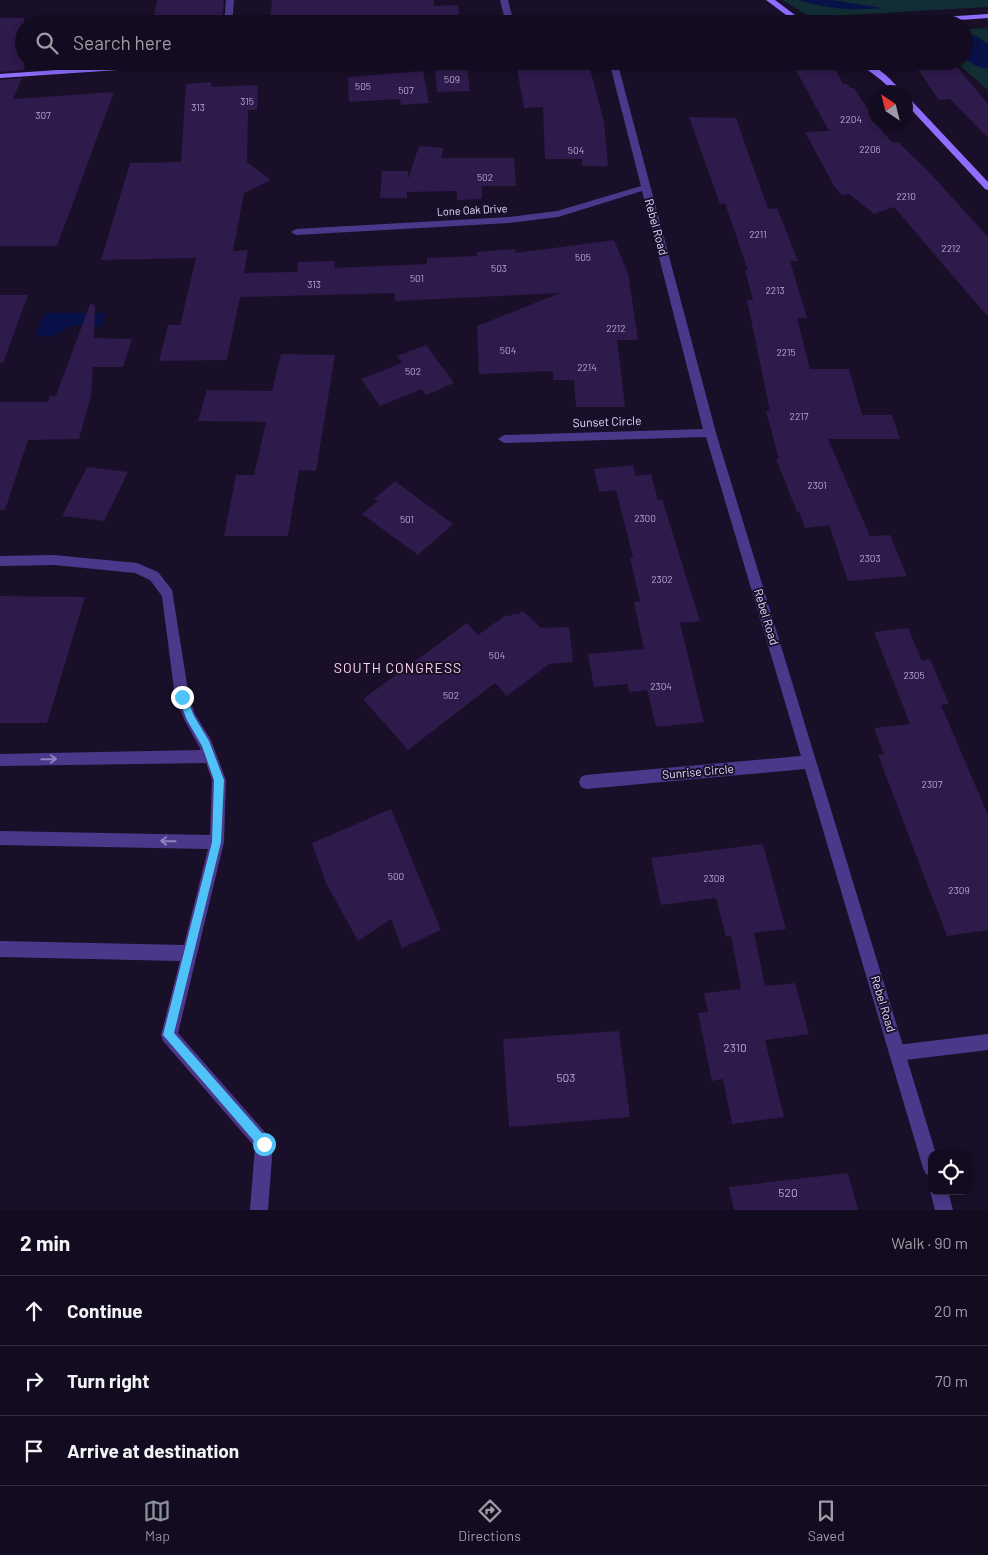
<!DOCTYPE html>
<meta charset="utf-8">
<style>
body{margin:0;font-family:Barlow,sans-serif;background:#20192c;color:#f1f3f6}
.controls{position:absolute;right:15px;bottom:15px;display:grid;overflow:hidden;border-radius:10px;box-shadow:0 2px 8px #0003}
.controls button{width:45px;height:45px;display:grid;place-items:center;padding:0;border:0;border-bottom:1px solid #322b3d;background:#130b1f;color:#f1f3f6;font:25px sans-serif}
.compass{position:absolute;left:868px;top:85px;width:45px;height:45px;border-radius:50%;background:#130b1f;box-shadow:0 2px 8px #0003;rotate:325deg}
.stop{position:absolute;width:15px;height:15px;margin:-11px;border:4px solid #4fc3f7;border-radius:50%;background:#fff}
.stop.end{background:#4fc3f7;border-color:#fff;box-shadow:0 1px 5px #0008}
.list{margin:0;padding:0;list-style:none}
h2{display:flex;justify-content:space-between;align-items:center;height:65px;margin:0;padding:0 20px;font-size:21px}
h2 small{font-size:16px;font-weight:400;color:#9d9ba4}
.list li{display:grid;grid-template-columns:32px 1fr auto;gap:15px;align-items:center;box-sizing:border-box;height:70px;padding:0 20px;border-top:1px solid #322b3d}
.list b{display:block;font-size:19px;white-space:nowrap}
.list em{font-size:16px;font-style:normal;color:#9d9ba4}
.icon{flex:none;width:28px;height:28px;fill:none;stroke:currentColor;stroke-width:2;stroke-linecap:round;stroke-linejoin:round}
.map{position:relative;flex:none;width:988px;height:1210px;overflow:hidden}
.search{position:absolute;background:#130b1f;box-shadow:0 2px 8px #0003;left:15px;right:15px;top:15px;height:55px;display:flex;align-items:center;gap:12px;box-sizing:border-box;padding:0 18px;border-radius:28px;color:#9d9ba4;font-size:19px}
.sheet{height:275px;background:#130b1f}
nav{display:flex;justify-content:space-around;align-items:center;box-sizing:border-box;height:70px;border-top:1px solid #322b3d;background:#130b1f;font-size:14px;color:#9d9ba4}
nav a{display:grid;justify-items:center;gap:2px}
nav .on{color:#8c9099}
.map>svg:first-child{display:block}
</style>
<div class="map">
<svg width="988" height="1210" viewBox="0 0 988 1210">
<rect width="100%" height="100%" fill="#190f29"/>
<path fill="#112e34" d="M782,0H988V7L811,17Z
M986,28L988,30V90L955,61H964V29Z"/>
<path fill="#081249" d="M799,0H833L882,8C854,11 826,9 799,0Z
M45,313H106L101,327L71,326L52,337L35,336Z"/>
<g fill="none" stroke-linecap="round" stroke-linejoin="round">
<path fill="#081249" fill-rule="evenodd" d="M964,33L976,36L988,44V69L976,66L964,58Z"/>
</g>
<path fill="#2e1a4b" d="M157,0H224L222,21L152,24Z
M272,0H434V6L458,5L460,24H270Z
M0,18H24V70L0,72Z
M434,61H466L470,91L437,92Z
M555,61H588L604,122L608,166H582V159H545L543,107L524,108L517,68L555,64Z
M791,61L832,63L843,84H847L850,88H854L882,131L893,143L898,142L930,173L988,237V317L894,207L874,214L849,194L842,195L834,186L805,132L829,131Z
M912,61H952L988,104V138L950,99L939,100Z
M423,71L429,103L401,105L400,99L349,102L348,77Z
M22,78L13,99L114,92L57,246H0V80Z
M211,82V87L258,85L257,110H248L247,162L271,180L244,193L233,251L248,250L244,273L297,272L298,262L335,261L334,268L427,264V258L477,256L476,252L515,249L516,253L614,240L628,273L638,340H617L625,407H576L574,380H553V371L479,374L477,326L560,293L395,301V293L240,297L227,360L159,361L168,325H180L196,258L101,260L130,163L181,162L186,84Z
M689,117L736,118L768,209L777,208L798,261H790L807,318H797L810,369H849L862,415H892L900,439H828L870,536L890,535L907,576L848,581L829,525L805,528L799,512H797L776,459H779L766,411H770L747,300H753L745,270H748L725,203L720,204Z
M419,146L444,148L441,158H514L516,186H482V199L457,200V191L407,192V198H380L382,171H408V179Z
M0,295H28L3,363L0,362Z
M90,304L95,305L94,338L132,339L123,367H93L91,396L79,439L28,440L5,510H0V402H48L50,396H56Z
M426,345L454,383L426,395L422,389L380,406L361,379L402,363L397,356Z
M281,354L335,355L316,471L299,470L288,536H224L236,475H254L266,422L198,421L207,390L272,391Z
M633,465L636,476L651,474L658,500L662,499L700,621L680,623L704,722L656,727L647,690L629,692L627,684L594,687L588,654L644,649L634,602L640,601L630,558L633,557L616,490L599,492L594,469Z
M87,467L128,472L104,521L62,516Z
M395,481L453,524L418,555L362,514L378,501L374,499Z
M0,596L85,597L47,723H0Z
M523,611L541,628L569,627L573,662L549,664L507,696L495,683L408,750L363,699L467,623L478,635L506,615L509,617L514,613L517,615Z
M908,628L922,661L930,659L949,704L941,705L988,815V930L947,936L878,755H884L874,728L910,724L874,632Z
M391,809L441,930L402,948L391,919L358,941L326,883L312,843Z
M763,844L786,929L754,933L765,986L795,983L809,1034L765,1040L784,1117L732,1124L723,1079L712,1081L698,1013L708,1012L704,993L741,989L731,936L726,937L716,898L661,905L651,858Z
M619,1031L630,1117L509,1127L503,1039Z
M848,1173L858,1210H734L729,1187Z"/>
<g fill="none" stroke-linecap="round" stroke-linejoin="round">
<path fill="#4c388a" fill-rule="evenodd" d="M54,555L137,563L158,572L172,590L189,697L195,714L211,740L226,780L224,842L178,1033L270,1138L273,1144L268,1210H250L255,1147L163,1041L161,1035L180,961L0,957V941L184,945L208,849L0,845V831L210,835L212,780L206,763L0,766V754L201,750L185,721L175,697L162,596L150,580L135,573L54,565L0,566V556Z
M988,1034V1050L897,1061L891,1059L889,1053L891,1047L897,1045Z"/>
<path fill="#4c388a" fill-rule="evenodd" d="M226,0H234L232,24H224Z
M500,0H508L514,24H506Z
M609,61H617L716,433L936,1154H932V1177L926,1174L923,1168L805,769L586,789L581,787L579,782L581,777L586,775L801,756L706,437L504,443L498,439L504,435L703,429L642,191L558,217L509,223L296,235L291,232L296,229L509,217L557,211L641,186Z
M932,1187V1191H948L953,1210H935L930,1191Z"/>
<path fill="#8f6eff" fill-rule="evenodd" d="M766,0H775L807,24H798Z
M988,14V18L902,24H859L863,22Z
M183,61H226L222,63L0,78V74Z
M856,61C874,61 891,79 902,92H894L881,80Z
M906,98H909L988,182V190L985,189L906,104Z"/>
</g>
<defs><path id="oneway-shaft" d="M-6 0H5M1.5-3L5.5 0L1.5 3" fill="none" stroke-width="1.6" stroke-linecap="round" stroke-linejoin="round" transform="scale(1.25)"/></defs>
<g stroke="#9080bf">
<use href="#oneway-shaft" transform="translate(49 759) rotate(-1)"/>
<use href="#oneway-shaft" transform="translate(168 841) rotate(-179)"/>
</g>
<path fill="#4fc3f7" d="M182,693L185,694L194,716L209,741L224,780L221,842L174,1033L268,1140V1148L264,1149L260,1148L163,1035L212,842L214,780L202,746L187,720L178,697Z"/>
<g text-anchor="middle" stroke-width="4" stroke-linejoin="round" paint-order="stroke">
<g font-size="10" fill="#b6a8d2">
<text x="452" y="83">509</text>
<text x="363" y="90">505</text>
<text x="406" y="94">507</text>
<text x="247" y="105">315</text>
<text x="198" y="111">313</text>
<text x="43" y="119">307</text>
<text x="851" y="123">2204</text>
<text x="870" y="153">2206</text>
<text x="576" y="154">504</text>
<text x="485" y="181">502</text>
<text x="906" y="200">2210</text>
<text x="758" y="238">2211</text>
<text x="951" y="252">2212</text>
<text x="583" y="261">505</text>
<text x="499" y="272">503</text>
<text x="417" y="282">501</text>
<text x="314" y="288">313</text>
<text x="775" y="294">2213</text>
<text x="616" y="332">2212</text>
<text x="508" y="354">504</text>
<text x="786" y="356">2215</text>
<text x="587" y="371">2214</text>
<text x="413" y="375">502</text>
<text x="799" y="420">2217</text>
<text x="817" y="489">2301</text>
<text x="645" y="522">2300</text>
<text x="407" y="523">501</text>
<text x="870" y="562">2303</text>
<text x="662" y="583">2302</text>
<text x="497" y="659">504</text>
<text x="914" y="679">2305</text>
<text x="661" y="690">2304</text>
<text x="451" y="699">502</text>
<text x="932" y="788">2307</text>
<text x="396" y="880">500</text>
<text x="714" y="882">2308</text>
<text x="959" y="894">2309</text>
</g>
<g font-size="11" fill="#e4d7ff" stroke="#190f29">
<text transform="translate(472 210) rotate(-3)" y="4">Lone Oak Drive</text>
</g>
<g font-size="12" fill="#e4d7ff" stroke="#190f29">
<text transform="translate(656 227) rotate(75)" y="4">Rebel Road</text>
<text transform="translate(607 422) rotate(-2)" y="4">Sunset Circle</text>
<text transform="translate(766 617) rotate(73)" y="4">Rebel Road</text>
<text transform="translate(698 772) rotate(-5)" y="4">Sunrise Circle</text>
<text transform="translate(883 1004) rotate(73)" y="4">Rebel Road</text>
</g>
<g font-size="12" fill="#b6a8d2">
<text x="735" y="1052">2310</text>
<text x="566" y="1082">503</text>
<text x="788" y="1197">520</text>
</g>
<g font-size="14" letter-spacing="1" fill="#ffd9e9" stroke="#190f29">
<text x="398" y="673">SOUTH CONGRESS</text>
</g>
</g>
</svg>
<div class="controls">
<button><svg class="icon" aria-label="locate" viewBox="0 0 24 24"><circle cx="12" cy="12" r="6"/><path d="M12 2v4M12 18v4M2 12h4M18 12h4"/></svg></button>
</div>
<svg class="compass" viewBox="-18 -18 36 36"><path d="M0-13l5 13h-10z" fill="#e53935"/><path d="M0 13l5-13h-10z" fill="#9d9ba4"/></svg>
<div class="stop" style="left:264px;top:1144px"></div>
<div class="stop end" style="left:182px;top:697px"></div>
<div class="search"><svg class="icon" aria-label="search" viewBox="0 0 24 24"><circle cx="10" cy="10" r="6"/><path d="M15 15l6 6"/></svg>Search here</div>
</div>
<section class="sheet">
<h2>2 min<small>Walk · 90 m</small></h2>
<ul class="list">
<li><svg class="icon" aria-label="ahead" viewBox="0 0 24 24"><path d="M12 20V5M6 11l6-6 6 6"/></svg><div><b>Continue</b></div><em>20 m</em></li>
<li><svg class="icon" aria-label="right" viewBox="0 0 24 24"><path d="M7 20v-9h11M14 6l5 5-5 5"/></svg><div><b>Turn right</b></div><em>70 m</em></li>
<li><svg class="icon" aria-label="arrive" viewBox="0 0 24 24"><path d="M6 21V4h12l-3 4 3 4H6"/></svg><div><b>Arrive at destination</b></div></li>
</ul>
</section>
<nav>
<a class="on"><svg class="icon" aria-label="map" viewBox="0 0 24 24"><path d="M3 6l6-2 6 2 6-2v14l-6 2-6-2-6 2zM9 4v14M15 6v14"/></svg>Map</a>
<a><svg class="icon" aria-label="directions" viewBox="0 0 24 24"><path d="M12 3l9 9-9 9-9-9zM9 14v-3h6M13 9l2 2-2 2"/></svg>Directions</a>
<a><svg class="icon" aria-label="saved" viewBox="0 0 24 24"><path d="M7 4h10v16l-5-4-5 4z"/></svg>Saved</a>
</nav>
